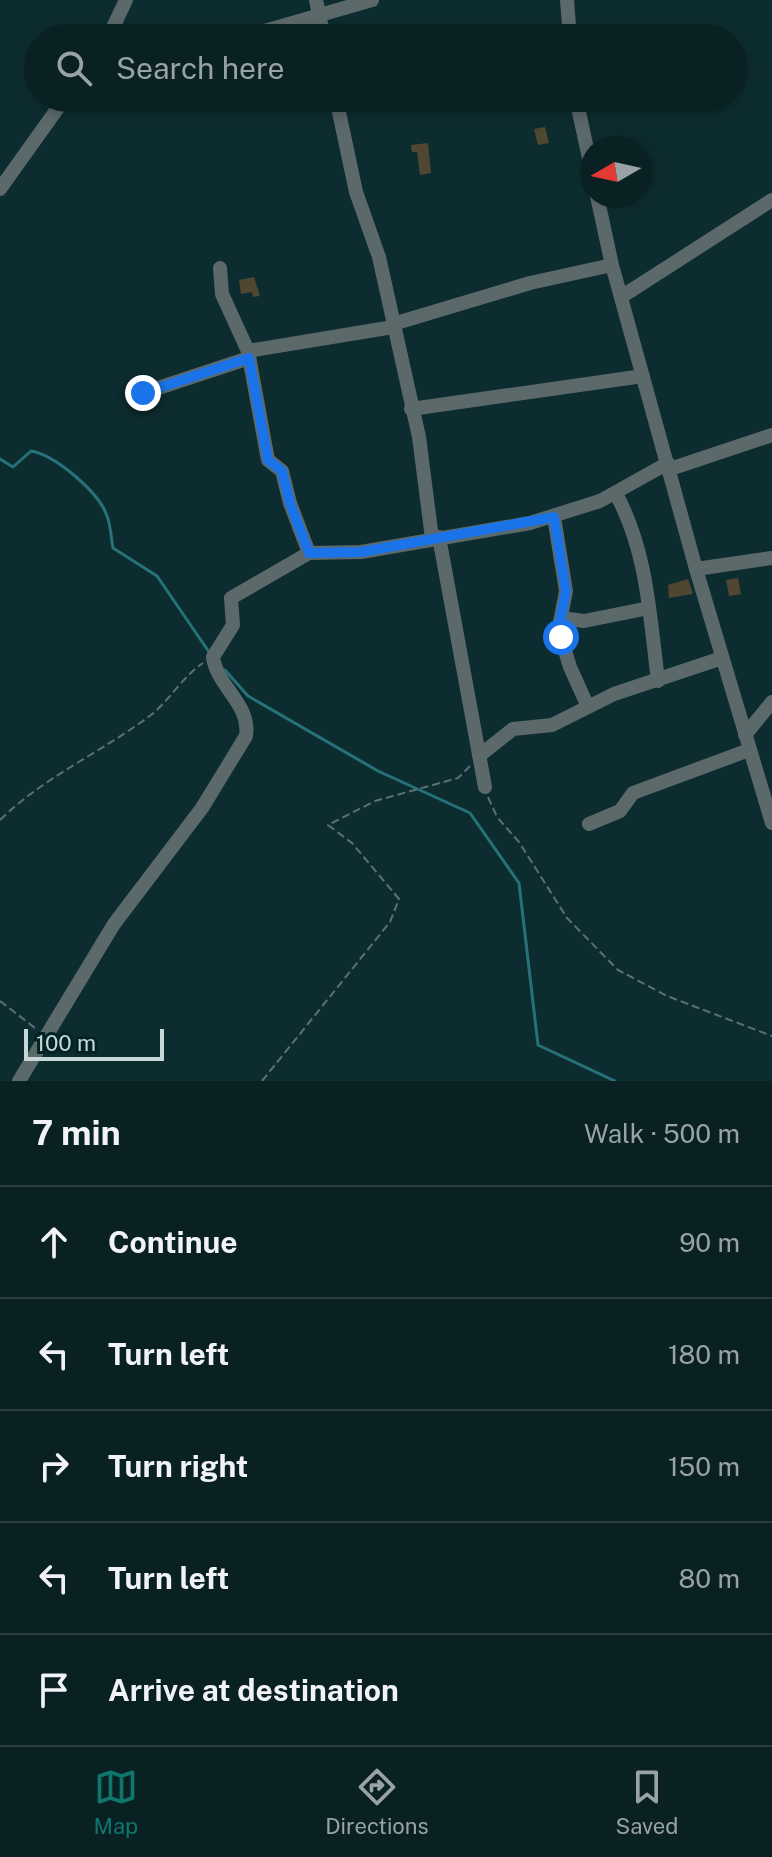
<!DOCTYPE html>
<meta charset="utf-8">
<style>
body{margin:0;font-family:"Public Sans",sans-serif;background:#13292b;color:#f1f3f6}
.compass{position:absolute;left:580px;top:136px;width:72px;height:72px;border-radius:50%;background:#0a2123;box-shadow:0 4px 12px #0003;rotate:261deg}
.scale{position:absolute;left:24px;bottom:20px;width:140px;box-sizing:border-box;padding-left:8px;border:4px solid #c6d7d8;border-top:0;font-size:22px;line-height:28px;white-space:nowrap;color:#c6d7d8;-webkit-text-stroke:6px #032225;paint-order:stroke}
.stop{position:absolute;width:24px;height:24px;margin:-18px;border:6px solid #1a73e8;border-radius:50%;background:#fff}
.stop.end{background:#1a73e8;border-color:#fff;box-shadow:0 2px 8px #0008}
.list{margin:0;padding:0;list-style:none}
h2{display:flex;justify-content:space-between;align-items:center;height:104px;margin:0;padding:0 32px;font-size:34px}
h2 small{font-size:26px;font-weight:400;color:#99a3a6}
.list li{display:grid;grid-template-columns:52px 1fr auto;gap:24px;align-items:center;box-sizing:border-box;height:112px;padding:0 32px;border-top:2px solid #2a3e41}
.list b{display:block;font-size:30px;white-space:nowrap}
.list em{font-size:26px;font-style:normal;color:#99a3a6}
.icon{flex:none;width:44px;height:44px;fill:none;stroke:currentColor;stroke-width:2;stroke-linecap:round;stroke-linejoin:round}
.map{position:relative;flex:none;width:772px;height:1081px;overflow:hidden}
.search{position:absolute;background:#0a2123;box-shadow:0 4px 12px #0003;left:24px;right:24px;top:24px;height:88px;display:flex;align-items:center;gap:20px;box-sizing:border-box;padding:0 28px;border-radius:44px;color:#99a3a6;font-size:30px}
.sheet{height:664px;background:#0a2123}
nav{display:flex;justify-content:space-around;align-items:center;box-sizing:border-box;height:112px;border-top:2px solid #2a3e41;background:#0a2123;font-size:22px;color:#99a3a6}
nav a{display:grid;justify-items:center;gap:4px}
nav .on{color:#0f766e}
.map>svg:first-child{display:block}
</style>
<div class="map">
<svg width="772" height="1081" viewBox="0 0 772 1081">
<rect width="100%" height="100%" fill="#0d2c2f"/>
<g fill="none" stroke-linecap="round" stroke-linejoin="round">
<path stroke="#267279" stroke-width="3" d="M0,459L13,467L31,451C55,455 99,492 107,516C111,526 111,538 113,548L157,576L209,652
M225,670L248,696L378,771L470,813L519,883L538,1045L615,1081"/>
</g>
<path fill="#514631" d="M545,127L549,143L538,145L534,129Z
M428,143L431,173L420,175L417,152H412L411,145Z
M254,277L260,296L253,297L252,292L241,294L239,280Z
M738,578L741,594L729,596L726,580Z
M688,579L693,594L669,598L668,585Z"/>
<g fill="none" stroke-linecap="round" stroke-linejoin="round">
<path stroke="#587274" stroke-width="2" stroke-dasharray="8 4" stroke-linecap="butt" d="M488,797L497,817L519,842L567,918L618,970L667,996L772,1036
M0,820C45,776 102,752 151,715C170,700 183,676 203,663
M0,1001L35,1028
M262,1081L390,922L399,899L352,843L328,825L375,801L458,778L470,766"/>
<path stroke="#5c696b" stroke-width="14" d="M316,0L324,38
M567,0L570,38
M108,38L126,0
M240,38L372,0
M336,98L356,192L379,257L419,437L432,538
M576,98L592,172
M0,189L65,98
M597,196L612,265L696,569L772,823
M220,268L222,294L248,351L268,460L282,471L290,503L309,553
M621,297L772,200
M393,324L530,283L612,265
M248,351L393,327
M143,393L249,358
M411,409L643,376
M670,469L772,435
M616,494C647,550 650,617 658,681
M554,517L566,591L560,622L561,637L570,667L588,707
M439,537L485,787
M696,569L772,558
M561,618L584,621L649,608
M745,735L772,702
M479,756L513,729L552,725L614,694L722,658
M589,824L620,811L633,793L749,750
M19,1081L114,924L202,808L246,736C251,704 217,687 213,657L233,625L231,598L309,553L361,552L530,523L600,501L668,463"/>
</g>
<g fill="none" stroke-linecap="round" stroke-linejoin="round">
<path stroke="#1a73e8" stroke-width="10" d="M143,393L249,358L268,460L282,471L290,503L309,553L361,552L554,517L566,591L560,622L561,637"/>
</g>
</svg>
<svg class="compass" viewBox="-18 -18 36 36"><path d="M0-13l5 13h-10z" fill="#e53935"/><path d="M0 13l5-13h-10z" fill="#99a3a6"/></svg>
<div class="scale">100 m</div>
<div class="stop" style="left:561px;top:637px"></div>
<div class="stop end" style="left:143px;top:393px"></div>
<div class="search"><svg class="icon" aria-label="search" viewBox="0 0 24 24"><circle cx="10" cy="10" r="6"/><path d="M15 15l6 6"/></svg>Search here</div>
</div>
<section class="sheet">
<h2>7 min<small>Walk · 500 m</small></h2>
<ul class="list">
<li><svg class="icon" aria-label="ahead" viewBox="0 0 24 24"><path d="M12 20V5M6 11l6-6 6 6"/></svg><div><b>Continue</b></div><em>90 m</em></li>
<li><svg class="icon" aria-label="left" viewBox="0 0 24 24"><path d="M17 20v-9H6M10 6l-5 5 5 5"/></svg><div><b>Turn left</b></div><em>180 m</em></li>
<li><svg class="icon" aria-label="right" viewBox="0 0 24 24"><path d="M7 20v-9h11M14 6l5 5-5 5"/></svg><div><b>Turn right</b></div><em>150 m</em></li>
<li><svg class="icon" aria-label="left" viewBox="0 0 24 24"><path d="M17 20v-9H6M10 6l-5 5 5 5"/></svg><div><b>Turn left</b></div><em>80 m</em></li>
<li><svg class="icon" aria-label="arrive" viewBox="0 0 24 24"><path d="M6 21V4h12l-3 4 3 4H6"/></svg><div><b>Arrive at destination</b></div></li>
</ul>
</section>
<nav>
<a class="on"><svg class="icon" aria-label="map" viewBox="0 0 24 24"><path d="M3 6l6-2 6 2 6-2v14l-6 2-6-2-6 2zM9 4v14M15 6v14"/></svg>Map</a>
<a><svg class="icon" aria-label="directions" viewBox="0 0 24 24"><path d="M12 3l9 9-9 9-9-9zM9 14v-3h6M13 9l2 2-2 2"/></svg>Directions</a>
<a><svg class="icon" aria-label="saved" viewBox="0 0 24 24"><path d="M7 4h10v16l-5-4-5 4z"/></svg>Saved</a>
</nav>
